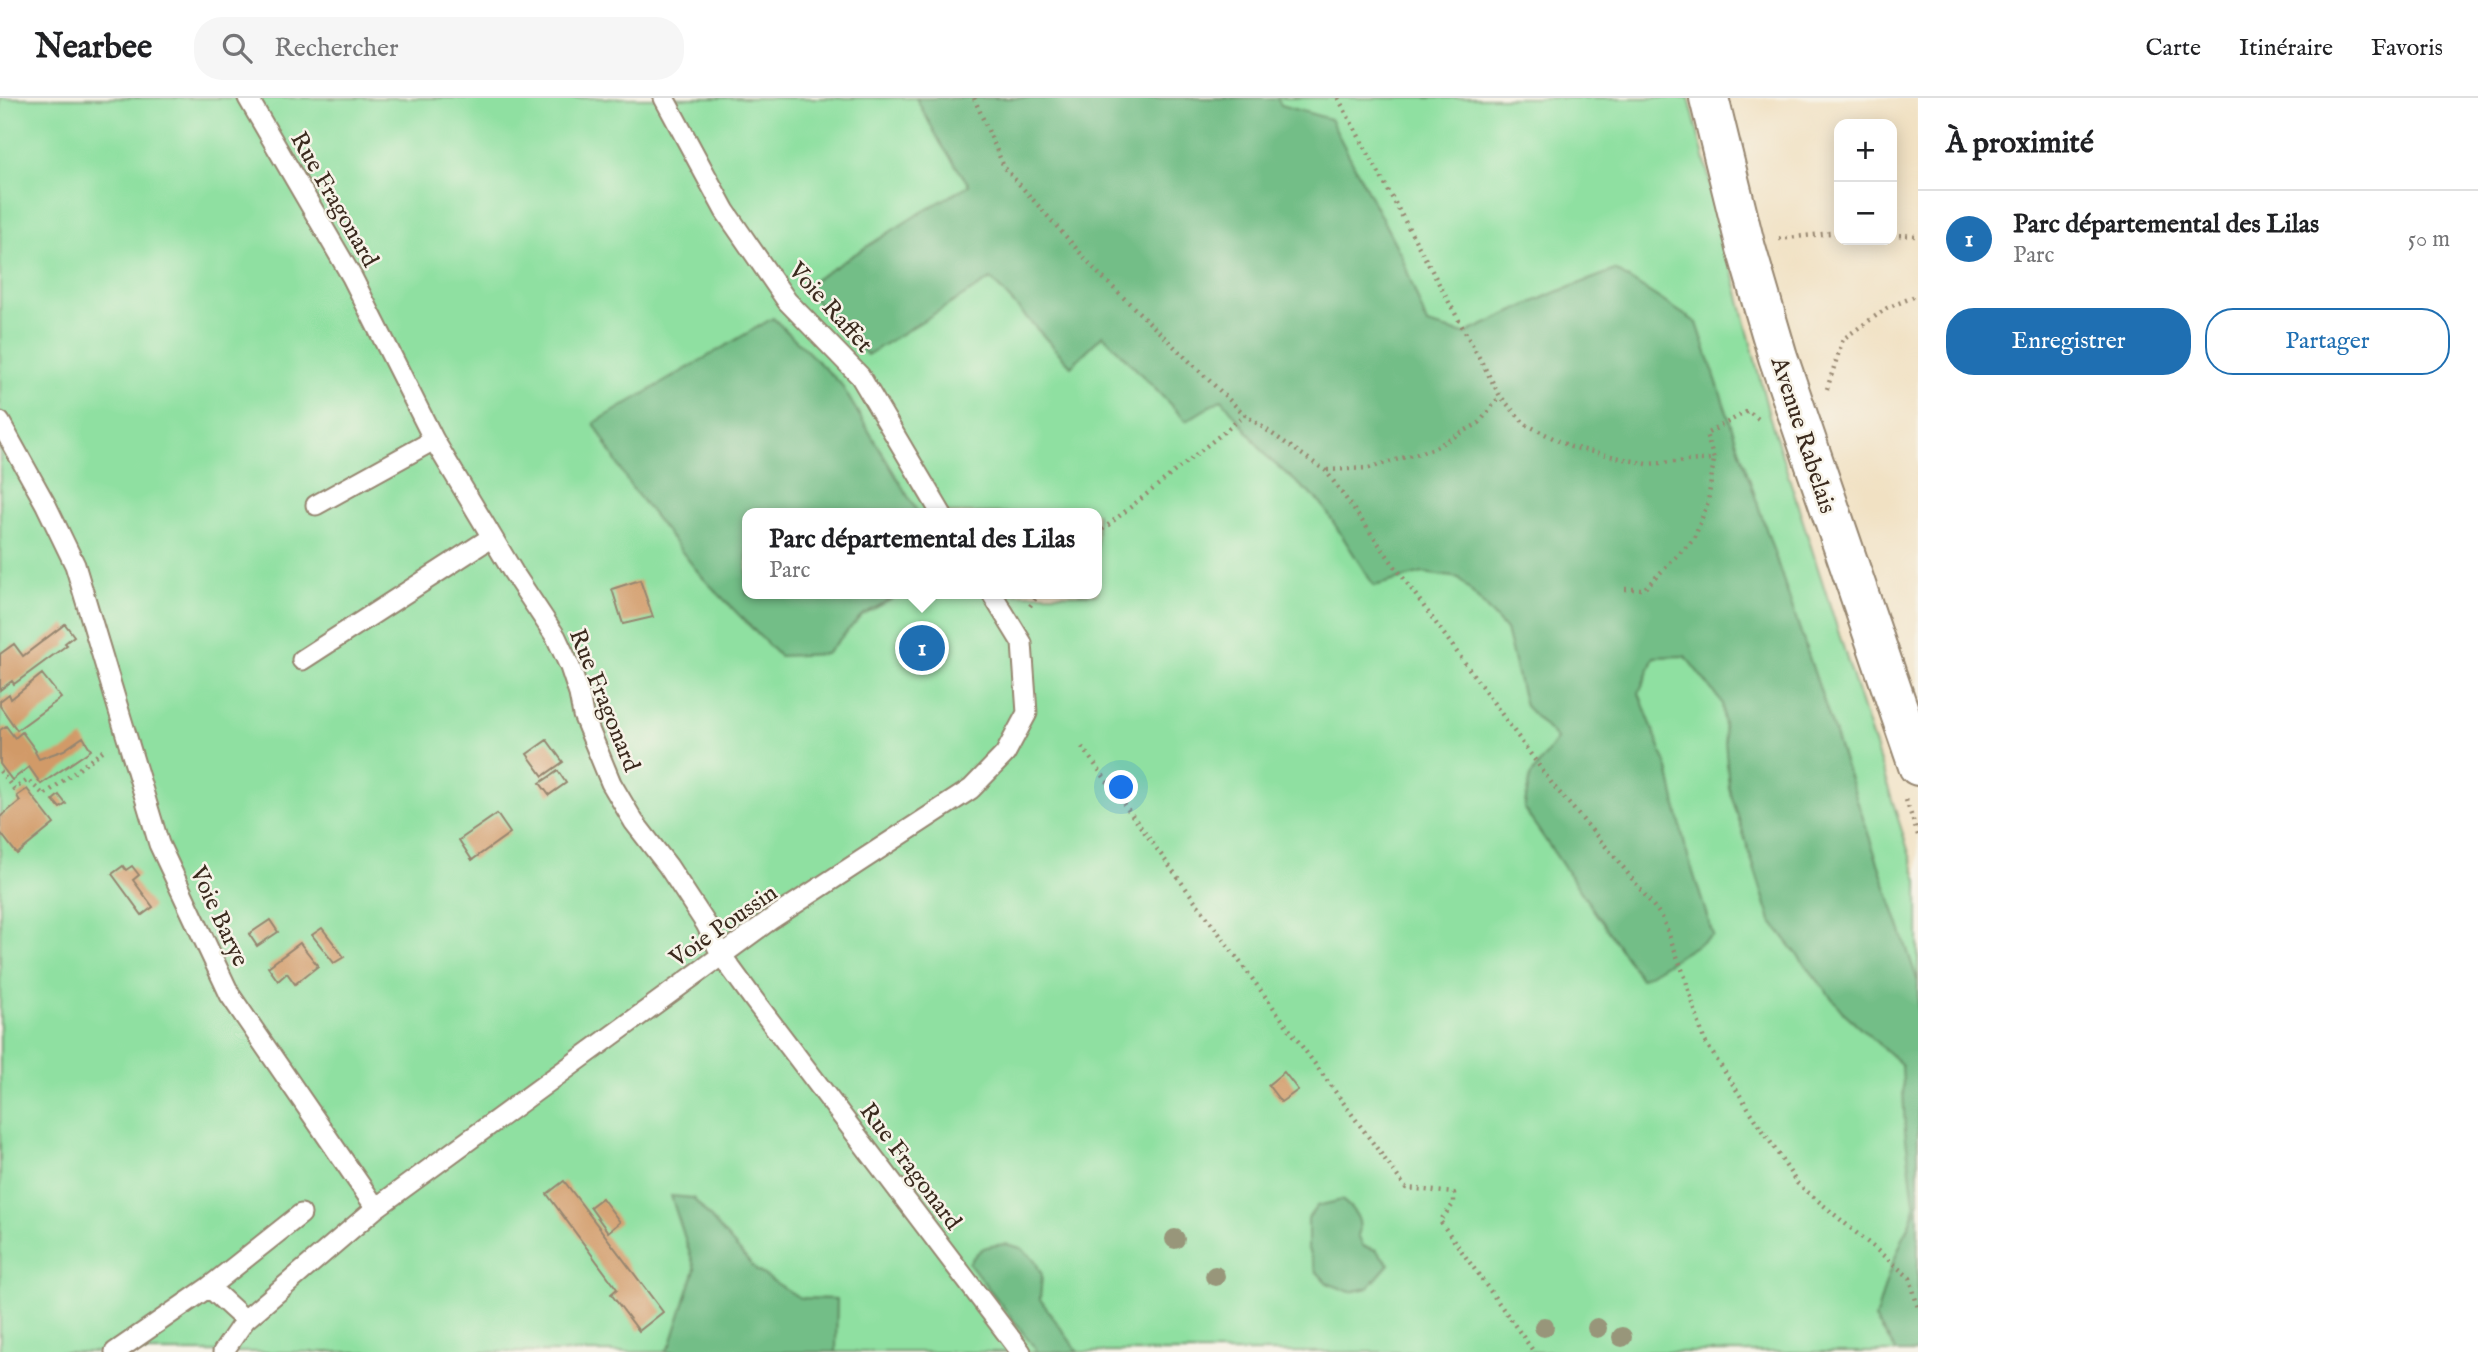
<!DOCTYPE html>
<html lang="fr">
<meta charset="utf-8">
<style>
body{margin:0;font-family:"IM FELL English",serif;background:#f6f6f6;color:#202124}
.controls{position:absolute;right:21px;top:21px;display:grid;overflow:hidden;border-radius:14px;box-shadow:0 4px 18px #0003}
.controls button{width:63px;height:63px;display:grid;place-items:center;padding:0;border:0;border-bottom:2px solid #e0e0e0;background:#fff;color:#202124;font:35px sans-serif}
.you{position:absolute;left:1122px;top:690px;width:24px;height:24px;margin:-18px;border:5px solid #fff;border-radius:50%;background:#1a73e8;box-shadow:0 0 0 10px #1a73e833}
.badge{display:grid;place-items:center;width:46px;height:46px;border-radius:50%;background:#1f6fb2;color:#fff;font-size:23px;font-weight:700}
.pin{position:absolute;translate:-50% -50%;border:4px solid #fff;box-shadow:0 2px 7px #0006}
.popup{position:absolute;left:742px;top:410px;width:360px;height:91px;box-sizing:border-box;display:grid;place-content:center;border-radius:14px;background:#fff;filter:drop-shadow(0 2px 5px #0005);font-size:23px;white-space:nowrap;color:#757577}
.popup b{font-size:26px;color:#202124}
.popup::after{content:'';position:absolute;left:50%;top:100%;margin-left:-14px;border:14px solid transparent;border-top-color:#fff}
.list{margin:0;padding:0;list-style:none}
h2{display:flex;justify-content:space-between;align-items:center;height:91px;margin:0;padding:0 28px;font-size:30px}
h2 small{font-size:23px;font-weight:400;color:#757577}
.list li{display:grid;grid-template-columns:46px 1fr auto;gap:21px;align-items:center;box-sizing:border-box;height:98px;padding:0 28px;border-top:2px solid #e0e0e0}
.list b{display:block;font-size:26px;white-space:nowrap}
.list p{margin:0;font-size:23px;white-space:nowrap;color:#757577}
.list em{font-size:23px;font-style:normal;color:#757577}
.actions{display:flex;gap:14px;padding:21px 28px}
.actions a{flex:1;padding:16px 0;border:2px solid #1f6fb2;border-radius:28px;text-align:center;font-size:24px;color:#1f6fb2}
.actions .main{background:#1f6fb2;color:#fff}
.icon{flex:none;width:38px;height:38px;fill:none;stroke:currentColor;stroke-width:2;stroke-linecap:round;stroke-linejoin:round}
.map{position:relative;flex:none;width:1918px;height:1254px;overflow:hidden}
header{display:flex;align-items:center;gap:42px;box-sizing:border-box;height:98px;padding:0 35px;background:#fff;border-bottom:2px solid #e0e0e0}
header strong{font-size:33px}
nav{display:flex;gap:38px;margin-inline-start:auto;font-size:24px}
.search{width:490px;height:63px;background:#f6f6f6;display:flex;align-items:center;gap:18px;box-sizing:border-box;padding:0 24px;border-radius:28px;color:#757577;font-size:26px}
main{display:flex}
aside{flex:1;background:#fff}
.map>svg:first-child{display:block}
</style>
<header>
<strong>Nearbee</strong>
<div class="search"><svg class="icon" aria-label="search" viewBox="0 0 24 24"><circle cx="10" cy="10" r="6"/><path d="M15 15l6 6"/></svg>Rechercher</div>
<nav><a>Carte</a><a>Itinéraire</a><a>Favoris</a></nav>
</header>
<main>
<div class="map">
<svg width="1918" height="1254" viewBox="0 0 1918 1254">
<rect width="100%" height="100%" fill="#f7f3e8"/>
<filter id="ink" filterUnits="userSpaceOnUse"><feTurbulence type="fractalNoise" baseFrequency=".0143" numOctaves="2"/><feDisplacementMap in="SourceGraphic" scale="14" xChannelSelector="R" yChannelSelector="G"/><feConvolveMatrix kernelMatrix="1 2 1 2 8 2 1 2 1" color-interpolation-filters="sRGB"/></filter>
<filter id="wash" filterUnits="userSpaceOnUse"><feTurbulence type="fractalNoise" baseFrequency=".00686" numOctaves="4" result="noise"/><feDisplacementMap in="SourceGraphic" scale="28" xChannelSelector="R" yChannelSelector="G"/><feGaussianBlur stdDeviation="1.57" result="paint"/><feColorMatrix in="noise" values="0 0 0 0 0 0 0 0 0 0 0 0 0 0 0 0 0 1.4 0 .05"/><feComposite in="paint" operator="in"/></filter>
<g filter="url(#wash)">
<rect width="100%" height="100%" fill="#f1e1c3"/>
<path fill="#8fe0a1" stroke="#658560" stroke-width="2" fill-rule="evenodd" d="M0,0H1689L1769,317L1918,783V1254H0ZM747,415H1097V496H747Z"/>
<path fill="#73be87" stroke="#577452" stroke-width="2" d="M916,0H1277L1281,7L1330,21L1401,157L1427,226L1464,236L1549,197L1615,172L1697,225L1918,884V1254H1897L1875,1221L1888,1177L1915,1111L1905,1033L1902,967L1842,913L1771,823L1729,690L1722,605L1685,558L1654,559L1639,595L1668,671L1686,752L1713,837L1641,881L1524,711L1530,679L1557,641L1525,608L1506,532L1459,480L1423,475L1374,488L1321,405L1269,361L1222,301L1186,323L1103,237L1071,268L991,181L867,257L803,189L915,118L969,87L941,46Z
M773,220L840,285L918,415H747V496H901L862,517L826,556L779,558L701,478L629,386L594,325Z
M671,1098L693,1100L756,1172L800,1200L837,1201L836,1254H665L671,1246L695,1171Z
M1342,1102C1354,1112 1364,1122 1358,1138L1363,1148L1376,1152L1389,1166L1368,1190L1350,1194L1327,1185L1316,1173L1308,1151V1120L1317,1108Z
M1006,1146L1021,1150L1034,1161L1042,1177L1040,1201L1078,1254H1038L969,1165C981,1148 985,1148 1006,1146Z"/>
<g id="blocks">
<path fill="#d19a68" d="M640,482L653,519L623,526L612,491Z
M65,526L74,538L65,545L67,547L14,586L12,583L0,592V556L14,546L23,558Z
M42,576L61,600L17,632L0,608V603L9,596L11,601Z
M6,628L15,640L22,634L36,653L35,654L39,661L64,652L83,639L91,652L41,686L29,669L12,682L0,666V632Z
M547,642L563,664L543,678L527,656Z
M558,673L566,685L549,697L540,685Z
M27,691L54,726L17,756L0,734V719L20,703L17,698Z
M59,697L66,706L60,710L53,702Z
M497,716L510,735L472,762L459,742Z
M123,768L126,772L132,768L139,777L133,782L153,809L142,817L112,776Z
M270,822L278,834L257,848L249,836Z
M322,830L344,859L334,865L312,837Z
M300,845L318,868L295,886L287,875L278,883L268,869Z
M1284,974L1298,992L1281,1004L1268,987Z
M564,1083L663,1214L639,1233L611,1196L617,1191L547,1096Z
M602,1100L620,1124L608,1134L590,1109Z"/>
</g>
</g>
<g filter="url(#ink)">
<use href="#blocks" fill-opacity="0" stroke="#968670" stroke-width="2"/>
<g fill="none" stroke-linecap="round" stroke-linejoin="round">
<g stroke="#968670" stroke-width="23">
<path id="lane" d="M248,0L352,179L434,342L513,474L556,539L570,569L579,596L583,617L611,685L634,724L668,768L706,826L722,858L754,902L1021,1254
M664,0L725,113L787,203L860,278L941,415
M0,324L46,407L75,467L159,746L230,897L376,1110L245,1222L223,1254
M316,407L434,342
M302,562L492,439
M376,1110L770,822L971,691L1005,656L1027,615L1022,545L992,496
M245,1222L209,1189L301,1116
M115,1254L209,1189"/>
</g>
<g stroke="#968670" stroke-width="42">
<path id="street" d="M1709,0L1746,150L1778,259L1918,668"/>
</g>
<path stroke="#968670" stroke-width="4.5" stroke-dasharray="2 5" stroke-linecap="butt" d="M974,0L1004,69L1099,176L1245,317L1326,373L1553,687L1619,764L1662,819L1685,879L1704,942L1797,1085L1910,1180L1918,1210
M1338,0L1500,298L1525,326L1571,349L1647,366L1714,361L1706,336L1748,313L1761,323
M1892,137L1918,138
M1779,141L1839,134
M1827,291L1843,241L1887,210L1918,197
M1327,372L1369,370L1432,351L1479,325L1500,298
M1097,436L1245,317
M1625,491H1644L1694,441L1708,404L1714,361
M1030,508L1039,496
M1082,649L1406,1090L1454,1095V1105L1440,1123L1534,1254
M0,673L14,691L28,682L44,697L104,652
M1906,702L1918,737"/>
<use href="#lane" stroke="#fff" stroke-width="19"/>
<use href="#street" stroke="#fff" stroke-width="38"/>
</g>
<g fill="#98967a">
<circle cx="1175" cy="1141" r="10"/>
<circle cx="1215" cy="1178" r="10"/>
<circle cx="1544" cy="1229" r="10"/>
<circle cx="1597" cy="1230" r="10"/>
<circle cx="1622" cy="1239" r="10"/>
</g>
</g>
<g text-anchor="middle" stroke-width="5" stroke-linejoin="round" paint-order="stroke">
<g font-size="24" fill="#3b2a1e" stroke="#f7f3e8">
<text transform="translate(335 101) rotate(60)" y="8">Rue Fragonard</text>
<text transform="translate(831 209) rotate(48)" y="8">Voie Raffet</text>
<text transform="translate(1804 337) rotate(72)" y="8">Avenue Rabelais</text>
<text transform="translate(605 602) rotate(68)" y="8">Rue Fragonard</text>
<text transform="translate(220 818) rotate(65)" y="8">Voie Barye</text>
<text transform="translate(723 827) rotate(-35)" y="8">Voie Poussin</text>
<text transform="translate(911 1068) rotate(53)" y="8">Rue Fragonard</text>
</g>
</g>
</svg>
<div class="controls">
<button>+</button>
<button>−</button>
</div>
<div class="you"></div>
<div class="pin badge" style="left:922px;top:550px">1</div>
<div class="popup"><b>Parc départemental des Lilas</b>Parc</div>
</div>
<aside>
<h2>À proximité<small></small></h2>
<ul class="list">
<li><span class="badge">1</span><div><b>Parc départemental des Lilas</b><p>Parc</p></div><em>50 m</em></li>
</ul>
<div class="actions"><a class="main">Enregistrer</a><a>Partager</a></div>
</aside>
</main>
